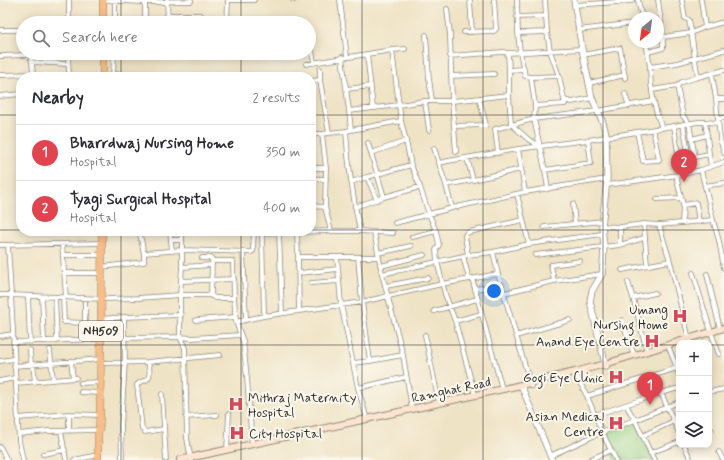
<!DOCTYPE html>
<meta charset="utf-8">
<style>
body{margin:0;font-family:Mynerve,sans-serif;background:#f7f7f7;color:#2b2b33}
.controls{position:absolute;right:12px;bottom:12px;display:grid;overflow:hidden;border-radius:8px;box-shadow:0 2px 10px #0003}
.controls button{width:36px;height:36px;display:grid;place-items:center;padding:0;border:0;border-bottom:1px solid #e1e1e2;background:#fff;color:#2b2b33;font:20px sans-serif}
.compass{position:absolute;left:628px;top:12px;width:36px;height:36px;border-radius:50%;background:#fff;box-shadow:0 2px 10px #0003;rotate:209deg}
.you{position:absolute;left:494px;top:291px;width:14px;height:14px;margin:-10px;border:3px solid #fff;border-radius:50%;background:#1a73e8;box-shadow:0 0 0 6px #1a73e833}
.badge{display:grid;place-items:center;width:26px;height:26px;border-radius:50%;background:#0f766e;color:#fff;font-size:13px;font-weight:700}
.pin{position:absolute;translate:-50% -33px;filter:drop-shadow(0 1px 2px #0008)}
.pin::after{content:'';position:absolute;top:21px;width:14px;height:12px;background:inherit;clip-path:polygon(0 0,100% 0,50% 100%)}
.list{margin:0;padding:0;list-style:none}
h2{display:flex;justify-content:space-between;align-items:center;height:52px;margin:0;padding:0 16px;font-size:17px}
h2 small{font-size:13px;font-weight:400;color:#7c7c81}
.list li{display:grid;grid-template-columns:26px 1fr auto;gap:12px;align-items:center;box-sizing:border-box;height:56px;padding:0 16px;border-top:1px solid #e1e1e2}
.list b{display:block;font-size:15px;white-space:nowrap}
.list p{margin:0;font-size:13px;white-space:nowrap;color:#7c7c81}
.list em{font-size:13px;font-style:normal;color:#7c7c81}
.icon{flex:none;width:22px;height:22px;fill:none;stroke:currentColor;stroke-width:2;stroke-linecap:round;stroke-linejoin:round}
.map{position:relative;flex:none;width:724px;height:460px;overflow:hidden}
.search{position:absolute;background:#fff;box-shadow:0 2px 10px #0003;left:16px;top:16px;width:300px;height:44px;display:flex;align-items:center;gap:10px;box-sizing:border-box;padding:0 14px;border-radius:22px;color:#7c7c81;font-size:15px}
.panel{position:absolute;background:#fff;box-shadow:0 2px 10px #0003;left:16px;top:72px;width:300px;height:164px;border-radius:16px}
.map>svg:first-child{display:block}
</style>
<div class="map">
<svg width="724" height="460" viewBox="0 0 724 460">
<rect width="100%" height="100%" fill="#fbf7ec"/>
<filter id="ink" filterUnits="userSpaceOnUse"><feTurbulence type="fractalNoise" baseFrequency=".025" numOctaves="2"/><feDisplacementMap in="SourceGraphic" scale="8" xChannelSelector="R" yChannelSelector="G"/><feConvolveMatrix kernelMatrix="1 2 1 2 8 2 1 2 1" color-interpolation-filters="sRGB"/></filter>
<filter id="wash" filterUnits="userSpaceOnUse"><feTurbulence type="fractalNoise" baseFrequency=".012" numOctaves="4" result="noise"/><feDisplacementMap in="SourceGraphic" scale="16" xChannelSelector="R" yChannelSelector="G"/><feGaussianBlur stdDeviation="0.9" result="paint"/><feColorMatrix in="noise" values="0 0 0 0 0 0 0 0 0 0 0 0 0 0 0 0 0 1.4 0 .05"/><feComposite in="paint" operator="in"/></filter>
<g filter="url(#wash)">
<rect width="100%" height="100%" fill="#efe3c5"/>
<path fill="#95cf83" stroke="#607d57" d="M635,420L654,460H616L602,434Z"/>
</g>
<g filter="url(#ink)">
<g fill="none" stroke-linecap="round" stroke-linejoin="round">
<g stroke="#8d8778" stroke-width="5.5">
<path id="minor" d="M69,0V23
M103,0L142,2L191,1V0
M167,0L168,23
M228,0H254
M293,0H294
M340,0L347,57
M470,0L472,32
M517,0L518,33L520,52L525,76L531,77L559,76
M638,0L642,18
M701,0L705,27
M575,5L632,1
M167,15H201
M517,17L546,16
M115,23V0
M145,23V2
M227,23L228,0
M0,30H23
M579,30L634,23
M464,32L494,31L496,29L494,0
M518,33L547,32
M426,35L429,78L432,101
M309,36H310L314,63
M663,37L691,33L705,27L724,22
M646,42L650,67L677,63L724,50
M392,50L405,49
M648,52L663,48V37L658,0
M68,53L69,77
M508,53L582,49
M367,54L373,108
M583,55L620,48L625,78
M0,56L28,55L30,56L32,62L33,74
M450,56L503,52L508,53L509,70V95L511,124L529,140L540,146
M342,57L349,111L351,130L346,131C348,165 353,198 360,231L374,232L382,274L403,355L412,409
M32,62L68,64
M306,64L392,50L401,121L406,141L411,165L420,187L429,214L436,231L439,245L436,250L437,261L445,294L455,321L475,395
M650,67C650,87 654,109 662,128
M320,69V80L329,133L322,134L326,168L325,207L331,231
M509,70L524,69
M113,74C118,74 124,73 128,77
M712,74L716,99
M0,75L33,74V77
M451,76L494,74
M113,77L114,53
M531,77L535,106L534,119L545,170L548,189
M698,77L724,70
M311,81L320,80
M589,83L625,75
M677,86L682,82L698,77C694,58 693,39 689,20L685,18L682,0
M347,89L371,86
M652,90L677,86L683,116L689,123L695,157
M625,94L629,106
M0,96L21,94
M724,99H716L720,139L724,153
M564,100L572,102L592,98
M535,106L565,104L559,76L550,51L547,32L545,0
M349,111L399,105L425,101
M718,119L724,118
M683,124L689,158
M454,126L486,125L479,98
M674,126L679,160L685,174
M351,130L401,121
M429,130L425,101H452L450,35L447,9
M637,132L643,161L659,160L653,129
M329,133L346,131
M311,134H322
M692,139L707,135
M368,143L384,197L420,187
M434,148L446,185L452,208L525,192L607,179
M456,152L452,101L509,95
M371,153L406,141
M498,153L495,129L534,119L597,111L654,101
M709,154L711,166
M467,158L473,180
M679,160L709,154L707,135L705,122L718,123
M439,163L448,161L518,149
M311,168H326
M545,170L591,163L588,140
M701,170L713,220L719,241L724,268
M678,175L677,180L683,205L682,223L713,220
M367,177L411,165
M311,179H326
M351,182L367,177L377,200
M446,185L473,180L521,169
M607,185L678,175L701,170L724,162
M705,186L724,183
M525,192L518,149L588,140L698,122H705
M517,194L529,244
M657,199L681,198
M573,204L575,224
M683,205L696,203L699,222
M311,206L325,207
M355,207L384,197
M523,220L469,232L466,234L465,236L468,255L493,252L529,244L602,234
M395,223L452,208
M644,224L647,265
M659,225L682,223
M602,226L620,227L644,224L659,225L670,261L689,339
M544,227L603,221
M170,231L172,251
M182,231V267L180,295V337L185,348L187,438L191,460
M360,231H331L297,232L298,257L299,311L362,302L442,284L498,274
M254,232L262,233L297,232
M279,232L282,313
M374,232L393,233
M262,233L264,316
M412,237L436,231
M171,240H182
M62,244L66,297
M0,245L102,243
M8,245L11,295L105,299L138,298L180,295H210L215,298H234
M620,245V227
M243,251L246,319
M493,252L498,274L531,386
M144,253L182,250L251,252L253,251V249L254,231
M378,253L411,246
M63,255H102
M535,255L620,245L644,238
M463,256L469,279
M298,257H379
M337,257L341,304L358,388L367,419
M358,257L362,302L370,361
M202,258H210L212,259L211,296
M212,261H232L233,262L234,298L236,322L264,316L299,311
M381,266L424,255
M101,267L144,262C145,254 142,244 140,235L142,232L154,231
M182,267L212,265
M622,270L670,261
M64,273H101
M299,273L338,269
M693,273L712,335L719,354
M382,274C411,268 439,261 468,255
M707,274L720,329
M472,278L502,389
M181,281L234,279
M554,281L551,265L580,261
M628,282L633,298L647,351
M311,283L338,281
M386,286L428,278
M475,289L502,285
M504,293L554,281L602,274
M0,295H11L19,441L23,460
M28,296L30,342
M42,297L44,341
M55,297L57,341
M63,297L64,322L85,323V298
M633,298L655,293
M434,311L477,299
M124,317L181,315
M101,319L124,317L125,362L121,426L122,460
M196,320L236,317
M622,320L634,355
M455,321L481,314
M236,322L243,341L247,378L252,444
M425,335L439,403
M0,336L13,334
M516,336L570,320
M124,338L180,337L192,338L241,335
M13,342L101,339
M690,342V343
M669,348L677,368L679,375
M30,350L31,365
M50,350L53,380
M0,361L14,359
M71,361L73,378
M148,362C149,367 152,377 146,380C142,382 140,381 137,385L142,429L145,432L164,429
M101,363L148,362L220,355
M353,363L370,361L403,355
M33,364L35,382
M14,366L101,359
M576,375L587,396L602,432L616,460
M0,381L15,378
M16,383L76,378
M81,383L101,382
M358,388L406,377
M81,392L100,393
M709,392L724,389
M661,393L679,433
M162,394L166,460
M587,396L677,368
M626,405L635,420L654,460
M595,415L661,393L679,388
M186,417L217,415
M18,418L69,414
M61,431L66,460
M69,431V414L100,415
M709,431L712,430
M19,434L48,431L99,430
M642,436L674,421
M684,445L691,460
M0,447L7,460
M227,450L229,414
M719,452L723,460
M650,453L679,442
M43,454L65,450
M550,456L602,432L635,420L679,402
M74,460L98,455
M589,460L611,450"/>
</g>
<g stroke="#8d8778" stroke-width="7">
<path id="tertiary" d="M574,0L582,49L592,98L603,123L606,134L607,179L602,226L604,246L603,265L602,274L592,291L590,301L606,367
M521,385L552,460"/>
</g>
<g stroke="#8d8778" stroke-width="8">
<path id="secondary" d="M180,460L521,385L575,372L605,364L724,328"/>
</g>
<g stroke="#8d8778" stroke-width="8">
<path id="trunk" d="M103,0V23
M103,77V53
M98,460V433L99,430L100,415L102,231"/>
</g>
<use href="#minor" stroke="#fff" stroke-width="4"/>
<use href="#tertiary" stroke="#fff" stroke-width="5.5"/>
<use href="#secondary" stroke="#fce5d0" stroke-width="6"/>
<use href="#trunk" stroke="#f8bd89" stroke-width="7"/>
</g>
</g>
<path fill="none" stroke="#2b2b2b" stroke-width="1" stroke-opacity="0.55" d="M121,0V23M241,0V23M362,0V460M483,0V460M603,0V460M121,53V77M241,53V77M0,115H21M311,115H724M0,230H21M311,230H724M121,231V460M241,231V460M0,345H679M709,345H724"/>
<defs>
<g id="hospital-bare" transform="scale(1.2)"><path d="M-5-5h3v3.5h4V-5h3V5h-3V1.5h-4V5h-3Z" fill="#d1495b" stroke="#fbf7ec" stroke-width="2.5" paint-order="stroke"/></g>
</defs>
<g fill-rule="evenodd">
<use href="#hospital-bare" x="680" y="316"/>
<use href="#hospital-bare" x="652" y="341"/>
<use href="#hospital-bare" x="616" y="377"/>
<use href="#hospital-bare" x="236" y="404"/>
<use href="#hospital-bare" x="616" y="423"/>
<use href="#hospital-bare" x="237" y="433"/>
</g>
<g text-anchor="middle" stroke-width="4" stroke-linejoin="round" paint-order="stroke">
<rect fill="#fbf7ec" stroke="#696865" stroke-width="1" x="79" y="321" width="44" height="20" rx="3"/>
<g font-size="12" font-weight="bold" fill="#2b2b2b">
<text x="101" y="335">NH509</text>
</g>
<g font-size="13" fill="#2b2b2b" stroke="#fbf7ec" text-anchor="end">
<text x="668" y="314">Umang<tspan x="668" dy="15">Nursing Home</tspan></text>
<text x="640" y="346">Anand Eye Centre</text>
<text x="604" y="382">Gogi Eye Clinic</text>
<text x="248" y="402" text-anchor="start">Mithraj Maternity<tspan x="248" dy="15">Hospital</tspan></text>
<text x="604" y="421">Asian Medical<tspan x="604" dy="15">Centre</tspan></text>
<text x="249" y="438" text-anchor="start">City Hospital</text>
</g>
<g font-size="13" fill="#2b2b2b" stroke="#fbf7ec">
<text transform="translate(451 389) rotate(-12)" y="5">Ramghat Road</text>
</g>
</g>
</svg>
<div class="controls">
<button>+</button>
<button>−</button>
<button><svg class="icon" aria-label="layers" viewBox="0 0 24 24"><path d="M12 4l9 5-9 5-9-5zM3 14l9 5 9-5"/></svg></button>
</div>
<svg class="compass" viewBox="-18 -18 36 36"><path d="M0-13l5 13h-10z" fill="#e53935"/><path d="M0 13l5-13h-10z" fill="#7c7c81"/></svg>
<div class="you"></div>
<div class="pin badge" style="left:650px;top:405px;background:#e0444e">1</div>
<div class="pin badge" style="left:684px;top:182px;background:#e0444e">2</div>
<div class="search"><svg class="icon" aria-label="search" viewBox="0 0 24 24"><circle cx="10" cy="10" r="6"/><path d="M15 15l6 6"/></svg>Search here</div>
<section class="panel">
<h2>Nearby<small>2 results</small></h2>
<ul class="list">
<li><span class="badge" style="background:#e0444e">1</span><div><b>Bharrdwaj Nursing Home</b><p>Hospital</p></div><em>350 m</em></li>
<li><span class="badge" style="background:#e0444e">2</span><div><b>Tyagi Surgical Hospital</b><p>Hospital</p></div><em>400 m</em></li>
</ul>
</section>
</div>
